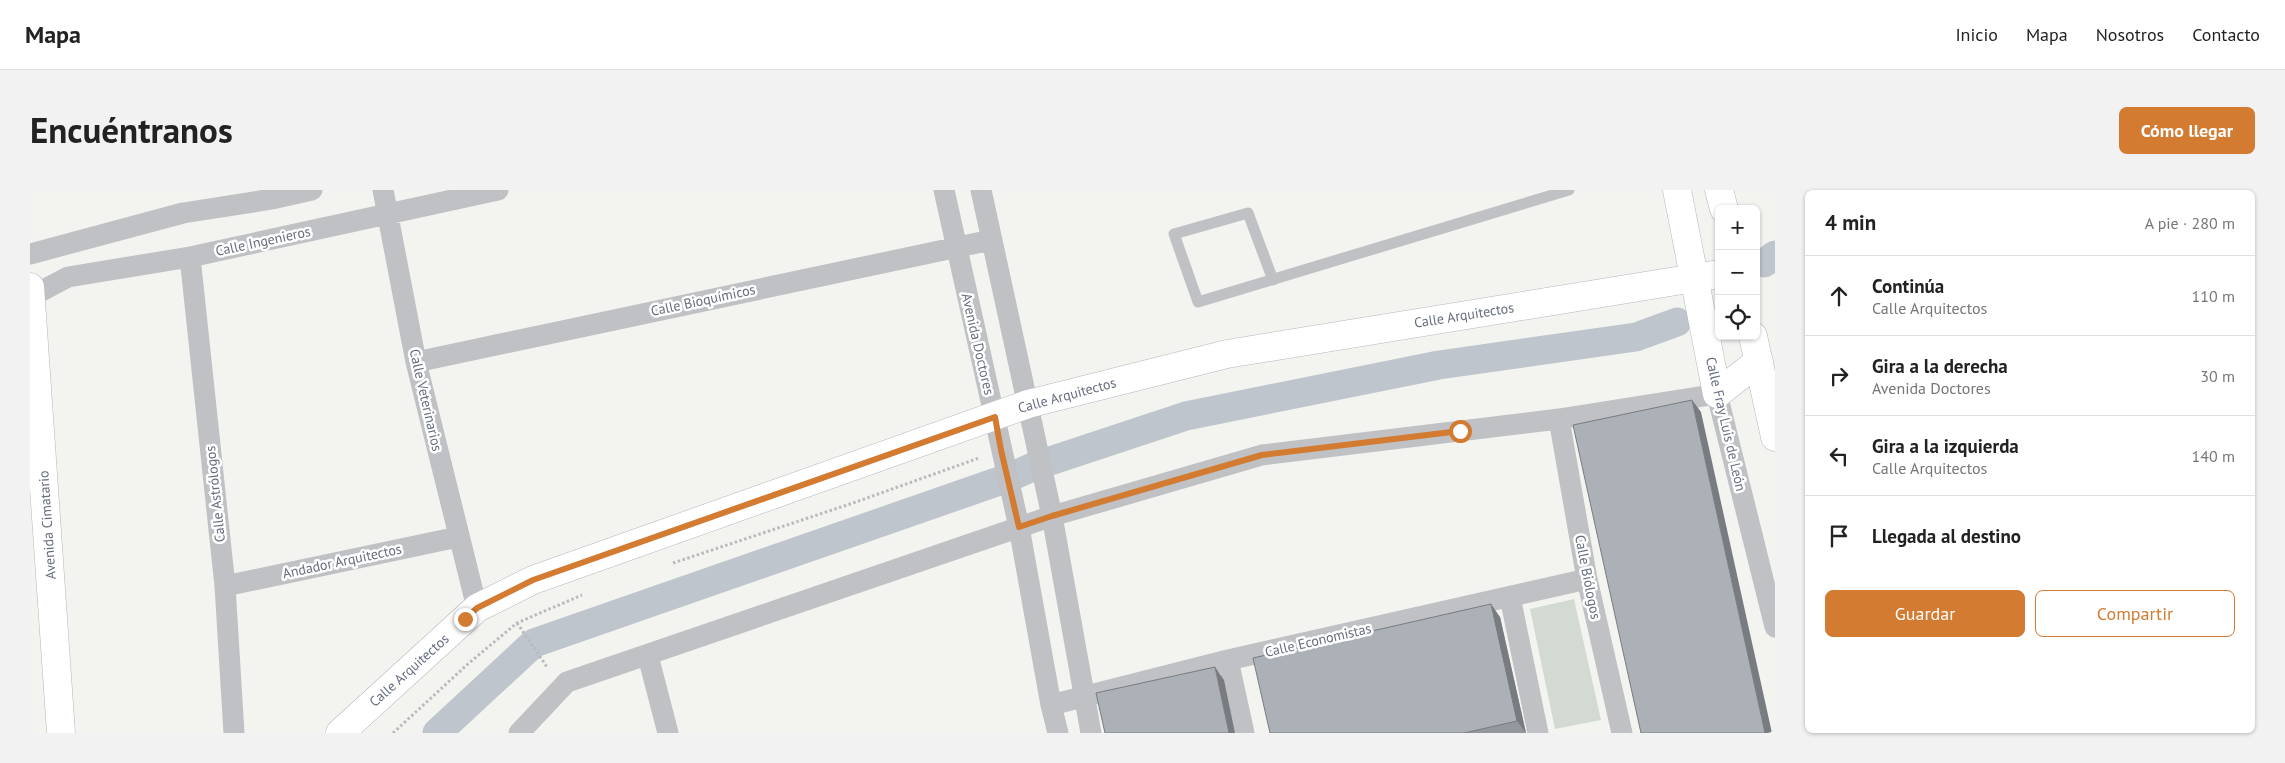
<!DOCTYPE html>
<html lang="es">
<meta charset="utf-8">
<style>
body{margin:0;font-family:"PT Sans",sans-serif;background:#f2f2f2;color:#222}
.controls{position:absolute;right:15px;top:15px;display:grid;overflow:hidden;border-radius:8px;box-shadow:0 1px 4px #0004}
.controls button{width:45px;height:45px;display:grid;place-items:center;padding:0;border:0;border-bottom:1px solid #e0e0e0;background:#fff;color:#222;font:25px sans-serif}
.stop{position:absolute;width:15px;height:15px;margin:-11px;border:4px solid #d27b31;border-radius:50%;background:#fff}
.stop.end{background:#d27b31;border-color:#fff;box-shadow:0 1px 5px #0008}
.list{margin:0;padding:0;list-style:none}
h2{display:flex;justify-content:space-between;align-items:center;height:65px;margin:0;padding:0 20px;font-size:21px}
h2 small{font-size:16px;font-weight:400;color:#767676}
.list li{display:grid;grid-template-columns:32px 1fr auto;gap:15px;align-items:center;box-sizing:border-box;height:80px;padding:0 20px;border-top:1px solid #e0e0e0}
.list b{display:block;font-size:19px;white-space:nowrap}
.list p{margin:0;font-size:16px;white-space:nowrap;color:#767676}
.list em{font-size:16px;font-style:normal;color:#767676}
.actions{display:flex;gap:10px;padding:15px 20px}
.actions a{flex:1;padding:11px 0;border:1px solid #d27b31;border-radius:8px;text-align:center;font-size:18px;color:#d27b31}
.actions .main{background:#d27b31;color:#fff}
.icon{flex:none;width:28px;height:28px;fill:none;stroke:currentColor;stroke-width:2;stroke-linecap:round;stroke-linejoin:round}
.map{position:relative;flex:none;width:1745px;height:543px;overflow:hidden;border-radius:8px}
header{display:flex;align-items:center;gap:30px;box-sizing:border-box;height:70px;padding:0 25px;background:#fff;border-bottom:1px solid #e0e0e0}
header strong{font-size:24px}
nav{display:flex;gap:28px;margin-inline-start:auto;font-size:18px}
.intro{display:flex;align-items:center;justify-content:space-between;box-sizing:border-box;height:120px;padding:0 30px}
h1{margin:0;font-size:35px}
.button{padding:12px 22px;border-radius:8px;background:#d27b31;color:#fff;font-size:18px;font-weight:700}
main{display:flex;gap:30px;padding:0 30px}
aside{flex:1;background:#fff;border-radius:8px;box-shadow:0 1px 4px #0004}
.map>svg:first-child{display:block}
</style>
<header>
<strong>Mapa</strong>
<nav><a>Inicio</a><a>Mapa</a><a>Nosotros</a><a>Contacto</a></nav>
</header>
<div class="intro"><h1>Encuéntranos</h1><a class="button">Cómo llegar</a></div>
<main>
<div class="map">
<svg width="1745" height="543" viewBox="0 0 1745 543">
<rect width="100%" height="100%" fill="#f3f4f0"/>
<path fill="#d3dad1" d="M1544,409L1571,530L1525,539L1500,419Z"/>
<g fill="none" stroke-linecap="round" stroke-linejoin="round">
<path stroke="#bfc5cc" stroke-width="29" d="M1734,73L1745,65
M407,543L504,453L978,288L1005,276L1156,226L1409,175L1606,147L1647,132"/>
<g stroke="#b4b6bc" stroke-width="29">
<path id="secondary" d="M1647,0L1687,204L1729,171
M1689,0L1694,19
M0,97L31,543
M1723,146L1745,247
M310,543L447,418L503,390L998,214L1197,164L1689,84"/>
</g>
<path stroke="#b9babd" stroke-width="3" stroke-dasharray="2.5 2.5" stroke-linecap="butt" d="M643,373L823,313L949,268
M487,433L517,477
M363,543L439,473L487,433L552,405"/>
<path stroke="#bfc1c5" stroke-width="11" d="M1243,90L1218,23L1144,44L1168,112L1539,0"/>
<path stroke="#bfc1c5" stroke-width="21" d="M353,0L386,172L447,418
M914,0L989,337L1021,515L1028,543
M951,0L1022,326L1061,543
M0,64L153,23L242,9L282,0
M160,67L195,396L204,543
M0,107L38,87L160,67L468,0
M386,172L961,50
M1529,229L1557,389L1592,543
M195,396L428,347
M1480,407L1508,543
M618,466L638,543
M1198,470L1214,543
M1021,515L1198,470L1557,389
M489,543L537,492L1022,326L1232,265L1529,229L1687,204L1745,437"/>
<use href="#secondary" stroke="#fff" stroke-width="28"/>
</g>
<path fill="#94989d" d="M1470,427L1496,543H1240Z"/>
<path fill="#787c80" d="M1662,210L1671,222L1742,543H1735Z
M1461,414L1470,427L1496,543L1487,531Z
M1185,477L1194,490L1205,543H1199Z"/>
<path fill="#acb1b7" stroke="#787c80" d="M1662,210L1735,543H1611L1543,235Z
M1461,414L1487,531L1434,543H1240L1223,468Z
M1185,477L1199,543H1075L1066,503Z"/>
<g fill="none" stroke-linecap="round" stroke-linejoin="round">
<path stroke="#d27b31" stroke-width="6" d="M435,429L447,418L503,390L965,227L971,260L989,337L1022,326L1232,265L1430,241"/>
</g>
<g text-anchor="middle" stroke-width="5" stroke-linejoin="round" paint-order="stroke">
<g font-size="14" fill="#656d7e" stroke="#fff">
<text transform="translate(233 51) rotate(-12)" y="5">Calle Ingenieros</text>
<text transform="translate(673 110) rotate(-12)" y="5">Calle Bioquímicos</text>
<text transform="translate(1434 125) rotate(-9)" y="5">Calle Arquitectos</text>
<text transform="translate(948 154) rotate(77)" y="5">Avenida Doctores</text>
<text transform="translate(1037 205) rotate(-15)" y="5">Calle Arquitectos</text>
<text transform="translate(396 210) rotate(77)" y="5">Calle Veterinarios</text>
<text transform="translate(1696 234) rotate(77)" y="5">Calle Fray Luis de León</text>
<text transform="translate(185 304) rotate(-96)" y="5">Calle Astrólogos</text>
<text transform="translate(17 335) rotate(-94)" y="5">Avenida Cimatario</text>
<text transform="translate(312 371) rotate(-12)" y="5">Andador Arquitectos</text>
<text transform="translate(1558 387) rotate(79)" y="5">Calle Biólogos</text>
<text transform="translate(1288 450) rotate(-13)" y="5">Calle Economistas</text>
<text transform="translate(379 480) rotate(-42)" y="5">Calle Arquitectos</text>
</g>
</g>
</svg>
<div class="controls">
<button>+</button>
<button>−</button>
<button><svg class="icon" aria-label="locate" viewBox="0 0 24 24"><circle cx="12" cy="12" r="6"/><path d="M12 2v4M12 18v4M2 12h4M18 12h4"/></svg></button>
</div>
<div class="stop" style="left:1430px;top:241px"></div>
<div class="stop end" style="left:435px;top:429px"></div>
</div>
<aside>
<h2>4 min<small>A pie · 280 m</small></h2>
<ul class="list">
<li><svg class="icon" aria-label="ahead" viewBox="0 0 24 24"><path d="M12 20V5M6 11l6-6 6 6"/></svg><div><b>Continúa</b><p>Calle Arquitectos</p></div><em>110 m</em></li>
<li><svg class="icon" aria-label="right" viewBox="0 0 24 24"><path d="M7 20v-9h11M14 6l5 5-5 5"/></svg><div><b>Gira a la derecha</b><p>Avenida Doctores</p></div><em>30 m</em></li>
<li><svg class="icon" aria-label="left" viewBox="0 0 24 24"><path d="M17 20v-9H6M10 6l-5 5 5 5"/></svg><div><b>Gira a la izquierda</b><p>Calle Arquitectos</p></div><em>140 m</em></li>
<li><svg class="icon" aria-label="arrive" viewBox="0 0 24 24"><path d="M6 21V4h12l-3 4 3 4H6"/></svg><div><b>Llegada al destino</b></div></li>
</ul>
<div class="actions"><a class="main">Guardar</a><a>Compartir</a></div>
</aside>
</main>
